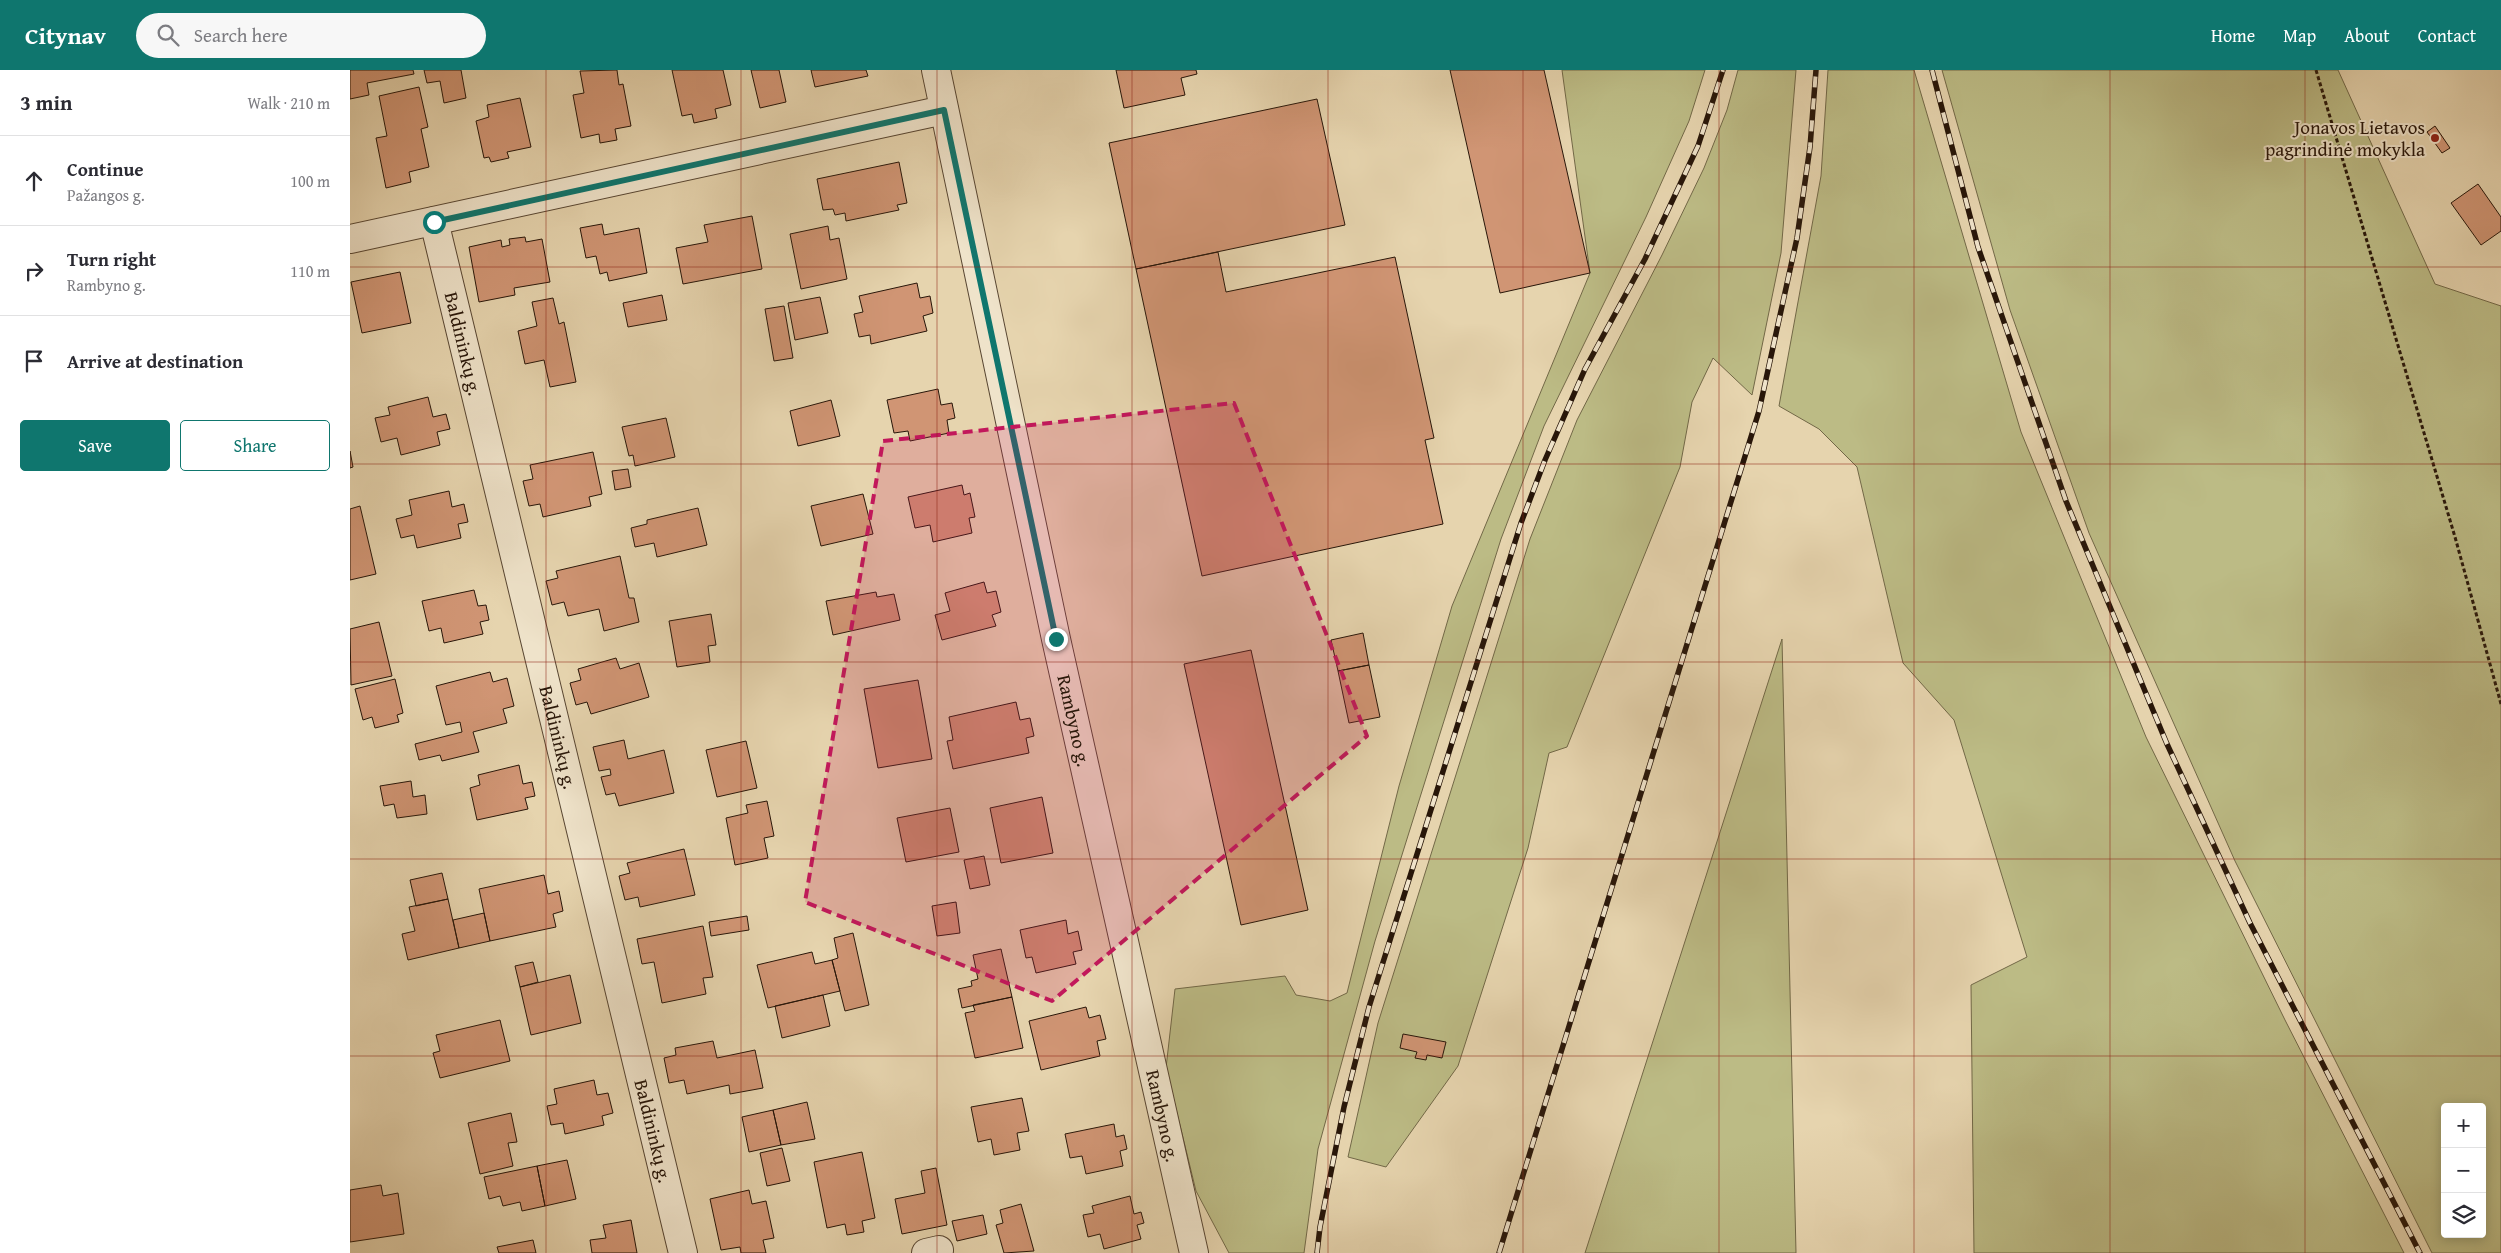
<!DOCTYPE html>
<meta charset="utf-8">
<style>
body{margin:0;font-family:"Gentium Book Plus",serif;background:#f7f7f7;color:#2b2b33}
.controls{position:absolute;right:15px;bottom:15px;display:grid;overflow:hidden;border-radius:5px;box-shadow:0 2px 12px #0003}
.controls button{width:45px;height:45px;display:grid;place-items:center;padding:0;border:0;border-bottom:1px solid #e1e1e2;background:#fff;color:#2b2b33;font:25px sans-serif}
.stop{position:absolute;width:15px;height:15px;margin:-11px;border:4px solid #0f766e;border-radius:50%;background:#fff}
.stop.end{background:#0f766e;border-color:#fff;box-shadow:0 1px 5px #0008}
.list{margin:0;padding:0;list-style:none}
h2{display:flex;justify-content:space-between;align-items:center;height:65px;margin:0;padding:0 20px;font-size:21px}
h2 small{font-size:16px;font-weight:400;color:#7c7c81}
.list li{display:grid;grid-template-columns:32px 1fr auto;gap:15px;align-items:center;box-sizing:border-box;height:90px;padding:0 20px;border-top:1px solid #e1e1e2}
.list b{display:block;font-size:19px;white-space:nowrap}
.list p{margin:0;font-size:16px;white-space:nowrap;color:#7c7c81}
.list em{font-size:16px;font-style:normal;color:#7c7c81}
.actions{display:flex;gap:10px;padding:15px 20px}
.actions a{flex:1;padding:11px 0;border:1px solid #0f766e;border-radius:5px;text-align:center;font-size:18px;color:#0f766e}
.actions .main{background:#0f766e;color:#fff}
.icon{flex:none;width:28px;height:28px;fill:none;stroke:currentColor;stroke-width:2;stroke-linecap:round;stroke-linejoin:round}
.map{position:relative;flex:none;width:2151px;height:1183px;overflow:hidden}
header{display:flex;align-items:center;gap:30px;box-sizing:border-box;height:70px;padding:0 25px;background:#0f766e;color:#fff}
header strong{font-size:24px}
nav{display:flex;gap:28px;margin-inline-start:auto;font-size:18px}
.search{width:350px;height:45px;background:#f7f7f7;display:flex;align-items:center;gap:12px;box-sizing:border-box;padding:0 18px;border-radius:28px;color:#7c7c81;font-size:19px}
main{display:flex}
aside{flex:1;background:#fff}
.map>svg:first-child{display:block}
</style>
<header>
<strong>Citynav</strong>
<div class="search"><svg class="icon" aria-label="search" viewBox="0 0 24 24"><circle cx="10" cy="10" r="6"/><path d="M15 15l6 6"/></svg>Search here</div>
<nav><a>Home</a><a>Map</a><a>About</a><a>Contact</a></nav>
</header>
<main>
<aside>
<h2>3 min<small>Walk · 210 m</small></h2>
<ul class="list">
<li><svg class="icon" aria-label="ahead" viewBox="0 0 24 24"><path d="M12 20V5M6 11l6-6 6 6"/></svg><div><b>Continue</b><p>Pažangos g.</p></div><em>100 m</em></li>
<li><svg class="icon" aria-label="right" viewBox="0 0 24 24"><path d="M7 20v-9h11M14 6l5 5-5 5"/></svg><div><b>Turn right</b><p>Rambyno g.</p></div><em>110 m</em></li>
<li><svg class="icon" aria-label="arrive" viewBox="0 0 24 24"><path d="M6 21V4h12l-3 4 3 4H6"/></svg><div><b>Arrive at destination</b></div></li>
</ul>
<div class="actions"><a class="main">Save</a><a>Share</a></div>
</aside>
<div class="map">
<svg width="2151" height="1183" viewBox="0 0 2151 1183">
<rect width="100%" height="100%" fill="#e6d4ae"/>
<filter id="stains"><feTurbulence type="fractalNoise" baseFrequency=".004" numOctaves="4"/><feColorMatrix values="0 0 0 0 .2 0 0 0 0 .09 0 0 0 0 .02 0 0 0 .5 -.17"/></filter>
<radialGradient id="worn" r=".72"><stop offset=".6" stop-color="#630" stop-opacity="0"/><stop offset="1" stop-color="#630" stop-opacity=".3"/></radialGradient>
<path fill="#bcbb85" stroke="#726847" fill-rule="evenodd" d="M1212,0H1355L1339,51L1296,147L1194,356L1151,469L1025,871L968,1079L954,1183H879L846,1121L816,998L825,919L935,906L946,925L980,931L997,923L1049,716L1102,536L1240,203Z
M1388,0H1446L1431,183L1402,325L1363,288L1342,332L1330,397L1217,677L1199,683L1178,778L1108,996L1036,1097L998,1087L1028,953L1180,469L1227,350L1312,185L1354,98L1377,40Z
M1478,0H1564L1671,362L1796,667L1935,950L2054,1183H1624L1621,915L1677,887L1604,650L1553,593L1507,397L1469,359L1429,336L1471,106Z
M1592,0H1988L2085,214L2151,236V1183H2082L1885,791L1739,463L1660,240ZM2095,1037H2132V1164H2095Z
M1432,569L1446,1183H1235Z"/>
<path fill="#d09574" stroke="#281609" d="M0,0H63L64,4L17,13L19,25L0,29Z
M74,0H111L116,28L94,33L90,11L77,13Z
M267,0L269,15L273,14L281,56L265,59L267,70L250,73L249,64L231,68L223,25L234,23L230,1Z
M322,0H373L381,35L365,39L367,48L344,53L342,44L332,46Z
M401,0H429L436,32L410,38Z
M461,0H516L518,6L465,17Z
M766,0H846L847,4L831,8L835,25L774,38Z
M1100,0H1194L1240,203L1150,223Z
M69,17L78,57L71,59L79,97L59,102L61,112L36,118L26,68L37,66L29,26Z
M170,28L181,77L157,82L159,88L141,92L139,87L134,88L126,51L139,47L137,35Z
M967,29L995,155L786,199L759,73Z
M2085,56L2100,78L2092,83L2077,62Z
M549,92L557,133L547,135L549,140L496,151L495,143L485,145L483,139L473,140L467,109Z
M2128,114L2151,147V161L2131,175L2101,133Z
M402,146L412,199L333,214L326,178L358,172L354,155Z
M252,154L254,165L289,158L297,203L259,211L257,202L250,204L246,186L236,188L230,158Z
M478,156L480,170L489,168L497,209L451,219L440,164Z
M175,167L176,172L192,169L200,212L164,218L165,225L129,232L119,177L151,170L152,177L160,175L159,169Z
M868,182L876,222L1045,187L1084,368L1075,370L1093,454L852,506L786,199Z
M50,202L61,253L12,263L1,212Z
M567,213L570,228L580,226L583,243L573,246L577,261L521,274L520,265L509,267L504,244L513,242L509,226Z
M312,225L317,250L278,257L273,233Z
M470,227L478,263L445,270L438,233Z
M203,228L209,254L214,252L226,312L200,317L194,290L175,294L168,261L187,256L182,232Z
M434,236L443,288L424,291L415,239Z
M588,319L591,335L602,333L605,348L597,350L599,363L560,371L558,361L544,363L537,330Z
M78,327L83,347L96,344L100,359L87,362L90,375L51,385L47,368L31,372L25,348L40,345L38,337Z
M481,330L490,366L448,376L440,341Z
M316,348L325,387L285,396L283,385L279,386L272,357Z
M0,381L3,397L0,398Z
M243,382L252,424L239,427L241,436L193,447L190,434L179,436L173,411L183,409L180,395Z
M278,399L281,417L265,420L262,401Z
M612,415L614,425L620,423L625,447L619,448L622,463L583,472L580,455L565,458L558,427Z
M99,421L102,437L114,434L118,452L108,454L111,468L67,478L64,465L51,468L46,449L62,445L59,430Z
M513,424L523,464L471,476L461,436Z
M10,436L26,504L0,510V439Z
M348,438L357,475L307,487L304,473L285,477L281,458L297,454V450Z
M270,486L279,528H284L289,552L254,561L249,539L218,546L214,532L202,535L196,511L208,508L206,501Z
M634,512L637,523L646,521L651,542L642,545L646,556L592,570L585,545L600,541L595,523Z
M124,520L128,536L136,535L139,550L130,552L133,564L94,573L91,558L79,561L72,531Z
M526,522L527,527L544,524L550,550L483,565L476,531Z
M361,544L366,575L358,576L360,592L327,597L319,551Z
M29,552L42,606L1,615L0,559Z
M1013,563L1019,595L988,601L981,570Z
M901,580L958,840L891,855L834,594Z
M266,588L270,599L289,593L299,627L241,644L237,632L226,635L220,613L231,610L228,599Z
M1019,595L1030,647L999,653L988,601Z
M140,602L143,612L157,608L164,636L153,639L157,653L123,662L129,682L92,691L90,685L69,690L65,674L112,662L110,652L96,655L86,616Z
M45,609L53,643L47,645L49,652L25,658L22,647L13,650L5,619Z
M568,610L582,689L528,698L514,619Z
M666,632L670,650L680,648L684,666L676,668L679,683L603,699L597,671L603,670L599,647Z
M274,670L278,689L314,680L324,723L269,736L265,723L256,725L251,707L261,705L260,699L249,701L243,677Z
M396,671L407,718L367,727L356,680Z
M169,695L173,714L182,712L185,726L175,728L178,739L127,750L120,718L130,715L128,705Z
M61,711L63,727L75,725L77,744L47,748L44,734L34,736L30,716Z
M692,727L703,783L651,793L640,738Z
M417,731L424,766L414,768L418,788L385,795L376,748L398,743L396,735Z
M600,738L609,782L556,792L547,748Z
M334,779L345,825L290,837L288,827L275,830L269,806L280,803L277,793Z
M634,786L640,815L620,819L614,790Z
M92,803L98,829L66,836L60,810Z
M194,805L198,824L209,821L213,841L203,844L206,857L140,871L129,819Z
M98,829L109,878L58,890L52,864L65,861L59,837Z
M606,832L610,863L587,866L582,836Z
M134,843L140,871L109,878L103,850Z
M397,846L399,860L361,866L359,852Z
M716,850L718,864L728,861L732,880L723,882L726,894L686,903L682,887L676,888L670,860Z
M353,856L363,907L353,908L356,924L312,933L304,892L292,894L287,869Z
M503,863L519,935L495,941L482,890L488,888L484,868Z
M651,879L662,927L612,938L608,919L622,916L621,911L628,909L623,885Z
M462,882L465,894L482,890L490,921L418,938L407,895Z
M183,892L188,912L170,917L165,896Z
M220,905L231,953L181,965L170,917Z
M473,925L480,956L432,968L425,936Z
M662,927L673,978L625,988L615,943L625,941L623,935Z
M736,937L739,948L750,945L756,969L747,971L750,986L691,1000L679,951Z
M150,950L160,991L90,1008L83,983L90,981L86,965Z
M1053,964L1096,972L1092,988L1077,985L1076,990L1065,988L1067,982L1050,978Z
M363,971L367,988L405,980L413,1018L380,1024L379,1015L337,1024L334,1010L319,1013L314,988L326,985L325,978Z
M244,1010L247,1025L258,1023L263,1043L252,1046L254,1055L215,1064L213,1053L201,1055L197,1036L207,1034L204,1019Z
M672,1028L679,1061L667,1063L670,1080L644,1085L641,1069L628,1072L621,1037Z
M457,1032L465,1069L431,1075L423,1040Z
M423,1040L431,1075L399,1082L392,1047Z
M161,1043L167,1072L158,1073L163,1096L130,1104L118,1053Z
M764,1054L766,1067L774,1065L777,1079L770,1081L773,1096L736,1104L732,1086L720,1088L715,1064Z
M432,1078L440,1111L417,1116L410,1083Z
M512,1082L525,1148L512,1151L514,1162L497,1165L495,1154L477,1158L464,1092Z
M217,1090L226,1129L195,1136L187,1096Z
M187,1096L195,1136L172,1141L170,1132L153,1136L150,1126L139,1129L134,1107Z
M586,1098L597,1155L552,1164L545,1129L575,1123L571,1101Z
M31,1115L33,1126L48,1123L54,1164L0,1172V1120Z
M399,1120L402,1134L416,1131L424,1168L413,1170L416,1183H391L390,1177L371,1180L360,1129Z
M780,1126L784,1144L791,1142L794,1153L787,1155L791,1169L754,1179L750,1164L738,1167L733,1145L744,1143L742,1136Z
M671,1134L684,1181L654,1183L646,1155L653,1153L650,1140Z
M633,1145L637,1164L607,1171L602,1151Z
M281,1150L287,1183H242L240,1170L256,1168L253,1155Z
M183,1170L186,1183H149L147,1177Z"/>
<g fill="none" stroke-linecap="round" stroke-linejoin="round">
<g stroke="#584632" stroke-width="30">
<g id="minor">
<path id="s1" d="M586,0L706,569L844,1183"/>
<path id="s2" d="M84,151L333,1183"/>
<path d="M0,169L594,40"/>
<path d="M576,1183L589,1180"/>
</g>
</g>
<path stroke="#281609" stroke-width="3" stroke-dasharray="4 2.5" stroke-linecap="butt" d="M1966,0L2105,467L2151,634"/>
<use href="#minor" stroke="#efe3ca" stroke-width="28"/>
<g stroke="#281609" stroke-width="5.5">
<path id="rail" d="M1582,0L1628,177L1716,431L1817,674L1900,853L2070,1183
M967,1183L970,1157L994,1037L1019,937L1171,453L1195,390L1235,299L1295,189L1348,76L1373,0
M1149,1183L1409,341L1447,168L1460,77L1466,0"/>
</g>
<use href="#rail" stroke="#efe3ca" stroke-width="4" stroke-dasharray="11" stroke-linecap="butt"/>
</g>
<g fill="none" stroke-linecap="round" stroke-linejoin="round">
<path stroke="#0f766e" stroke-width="6" d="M84,152L594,40L706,569"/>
</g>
<path fill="#c2185b" fill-opacity="0.2" stroke="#c2185b" stroke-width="4" stroke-dasharray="10 6" stroke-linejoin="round" d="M884,333L1017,666L702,931L455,832L533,371Z"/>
<path fill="none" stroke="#8f2418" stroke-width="1" stroke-opacity="0.55" d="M196,0V1183M391,0V1183M587,0V1183M782,0V1183M978,0V1183M1173,0V1183M1369,0V1183M1564,0V1183M1760,0V1183M1955,0V1183M0,197H2151M0,394H2151M0,592H2151M0,789H2151M0,986H2151"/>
<circle fill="#8f2418" stroke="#efe3ca" stroke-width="2" cx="2085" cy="68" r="5"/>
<g text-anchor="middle" stroke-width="4" stroke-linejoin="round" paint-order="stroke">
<g font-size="19" fill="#281609" stroke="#efe3ca" text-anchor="end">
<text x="2075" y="64">Jonavos Lietavos<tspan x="2075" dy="22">pagrindinė mokykla</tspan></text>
</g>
<g font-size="19" fill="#281609" stroke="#efe3ca">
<text dy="7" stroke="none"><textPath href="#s2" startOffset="126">Baldininkų g.</textPath></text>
<text dy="7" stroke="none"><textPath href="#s1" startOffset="665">Rambyno g.</textPath></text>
<text dy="7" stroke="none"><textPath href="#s2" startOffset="531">Baldininkų g.</textPath></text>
<text dy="7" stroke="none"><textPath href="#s1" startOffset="1070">Rambyno g.</textPath></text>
<text dy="7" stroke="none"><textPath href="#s2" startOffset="936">Baldininkų g.</textPath></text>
</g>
</g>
<rect width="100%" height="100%" filter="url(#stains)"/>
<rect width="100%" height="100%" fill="url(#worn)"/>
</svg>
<div class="controls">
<button>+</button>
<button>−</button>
<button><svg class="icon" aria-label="layers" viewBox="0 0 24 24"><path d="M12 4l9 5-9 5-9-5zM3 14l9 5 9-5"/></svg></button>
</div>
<div class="stop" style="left:84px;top:152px"></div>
<div class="stop end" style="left:706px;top:569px"></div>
</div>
</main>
